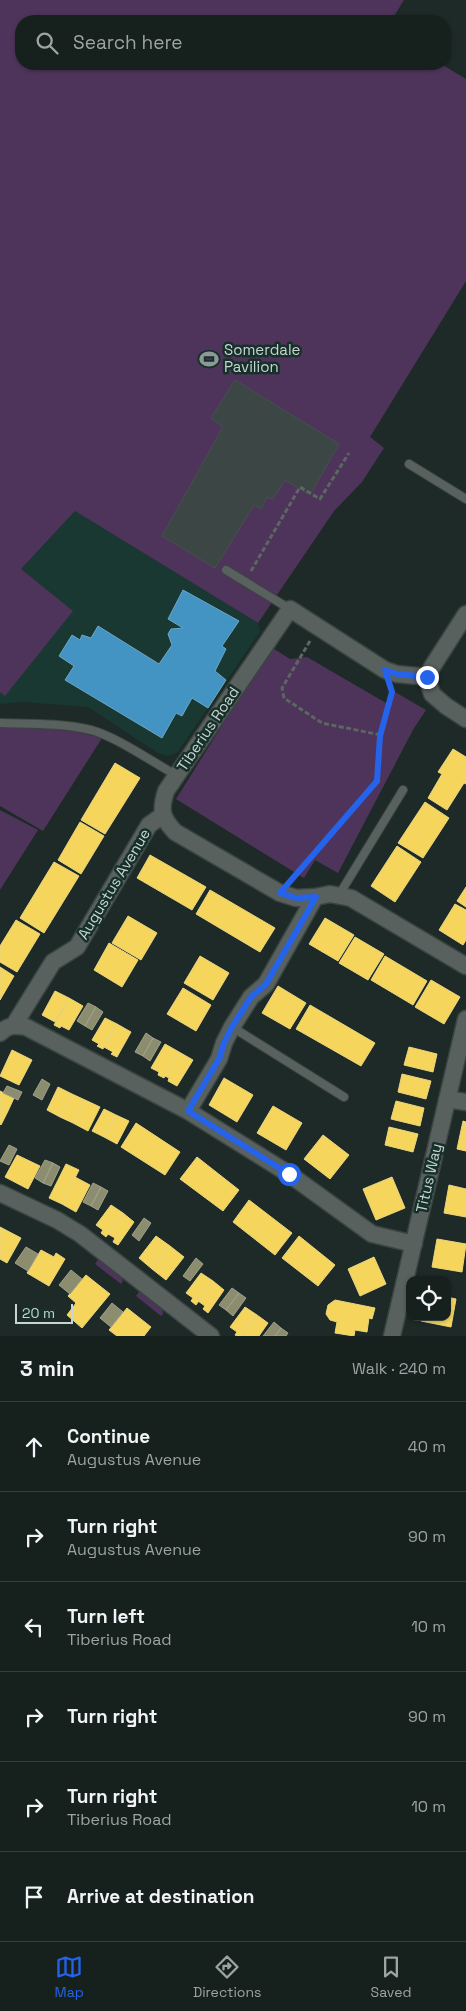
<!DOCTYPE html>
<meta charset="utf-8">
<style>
body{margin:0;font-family:"Space Grotesk",sans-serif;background:#232d2a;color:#f1f3f6}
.controls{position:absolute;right:15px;bottom:15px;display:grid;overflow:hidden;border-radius:10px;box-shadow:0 1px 4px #0004}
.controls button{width:45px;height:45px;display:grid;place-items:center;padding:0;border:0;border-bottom:1px solid #353e3b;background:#16201d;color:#f1f3f6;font:25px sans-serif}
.scale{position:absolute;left:15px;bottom:12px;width:58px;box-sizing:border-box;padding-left:5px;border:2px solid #c7d5d1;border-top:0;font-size:14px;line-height:18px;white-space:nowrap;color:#c7d5d1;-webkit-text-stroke:4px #18302a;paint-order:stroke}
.stop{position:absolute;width:15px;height:15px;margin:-11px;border:4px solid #2563eb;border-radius:50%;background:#fff}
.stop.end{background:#2563eb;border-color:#fff;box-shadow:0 1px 5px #0008}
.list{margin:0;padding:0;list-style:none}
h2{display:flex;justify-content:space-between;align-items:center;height:65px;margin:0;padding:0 20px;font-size:21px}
h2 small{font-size:16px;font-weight:400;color:#9ea3a4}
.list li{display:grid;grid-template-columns:32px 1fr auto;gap:15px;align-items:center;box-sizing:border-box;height:90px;padding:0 20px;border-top:1px solid #353e3b}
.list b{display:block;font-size:19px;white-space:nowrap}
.list p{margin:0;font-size:16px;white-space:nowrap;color:#9ea3a4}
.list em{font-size:16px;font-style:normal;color:#9ea3a4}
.icon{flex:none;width:28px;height:28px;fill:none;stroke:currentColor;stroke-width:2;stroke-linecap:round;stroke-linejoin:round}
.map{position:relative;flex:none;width:466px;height:1336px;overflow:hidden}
.search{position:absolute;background:#16201d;box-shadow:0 1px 4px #0004;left:15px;right:15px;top:15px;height:55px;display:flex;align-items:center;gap:12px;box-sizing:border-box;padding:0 18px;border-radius:20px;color:#9ea3a4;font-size:19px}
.sheet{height:605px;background:#16201d}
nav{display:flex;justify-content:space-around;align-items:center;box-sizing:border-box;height:70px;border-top:1px solid #353e3b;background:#16201d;font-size:14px;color:#9ea3a4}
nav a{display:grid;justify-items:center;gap:2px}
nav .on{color:#2563eb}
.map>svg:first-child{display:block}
</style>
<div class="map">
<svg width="466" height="1336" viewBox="0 0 466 1336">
<rect width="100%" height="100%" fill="#1e2a27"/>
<path fill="#193831" d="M75,511L258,623L260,632L177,753L167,756L158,753L88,707L23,702L0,704V591Z"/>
<path fill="#4e345a" d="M0,0H404L391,21H21V64H441L466,79V281L370,437L384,448L362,482L334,511L258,623L75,511L21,569L73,611L5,696L0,692Z
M271,647L290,659L307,657L386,703L395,692L426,710L414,728L338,873L315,860L304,878L176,799Z
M0,720L70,730L102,738L43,831L0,806Z
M0,810L38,830L0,890Z
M98,1260H104L121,1274L123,1281L121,1284L95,1264Z
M139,1292H144L162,1306L163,1314L161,1316L136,1296Z"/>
<path fill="#f6d55c" stroke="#e8d57f" d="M453,749L466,757V784L464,783L447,810L428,798L442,774L438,772Z
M115,763L140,778L105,834L81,820Z
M425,802L449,818L423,858L398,843Z
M80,822L104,836L81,874L58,860Z
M397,846L421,862L395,902L371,886Z
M150,855L206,887L192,910L137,878Z
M54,862L79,876L44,933L20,918Z
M466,887V907L457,901Z
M210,890L275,928L260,952L196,914Z
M455,904L466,910V940L463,945L439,930Z
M128,916L157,933L141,960L112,943Z
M325,918L354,935L338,961L309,944Z
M16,920L40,934L17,972L0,962V946Z
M355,937L384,954L368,980L339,963Z
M109,943L138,960L122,987L94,970Z
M200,956L229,973L213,1000L184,983Z
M385,956L427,981L413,1005L371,980Z
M0,967L14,976L0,1000Z
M431,980L460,997L444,1024L415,1007Z
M278,986L306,1003L290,1029L262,1013Z
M183,988L211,1005L196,1031L167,1014Z
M55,991L69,998L55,1022L42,1015Z
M69,998L83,1006L69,1030L61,1026L60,1028L54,1025Z
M310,1005L375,1043L361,1066L296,1029Z
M105,1018L117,1024L103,1049L97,1046L99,1044L92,1040Z
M117,1024L131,1032L117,1057L111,1054L113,1052L104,1047Z
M165,1044L179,1052L164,1078L158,1075L159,1072L151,1068Z
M409,1047L437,1054L433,1072L404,1065Z
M12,1050L32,1060L19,1085L0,1076Z
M179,1052L193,1060L177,1086L168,1081L169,1078L165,1076Z
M402,1074L431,1081L426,1099L398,1092Z
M224,1078L253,1095L237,1122L209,1105Z
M58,1087L72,1094L60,1117L47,1110Z
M0,1091L14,1098L8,1111L0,1107Z
M72,1094L85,1100L73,1123L60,1117Z
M85,1100L100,1107L88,1131L73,1123Z
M396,1101L424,1108L420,1126L391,1119Z
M273,1106L302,1123L286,1150L257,1133Z
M0,1107L8,1111L1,1125L0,1124Z
M104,1109L116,1115L104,1137L92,1131Z
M116,1115L129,1121L117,1144L104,1137Z
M463,1121L466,1122V1151L457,1149Z
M136,1123L180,1152L165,1175L121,1147Z
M389,1127L418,1134L413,1152L385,1145Z
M323,1135L349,1155L330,1179L304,1159Z
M17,1155L40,1166L28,1189L5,1177Z
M197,1157L239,1190L223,1211L180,1179Z
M66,1164L79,1170L62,1204L49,1198Z
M75,1177L90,1185L76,1212L62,1204Z
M392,1177L405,1208L376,1220L363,1189Z
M449,1185L466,1189V1217L444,1213Z
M249,1200L292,1233L275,1255L233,1222Z
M111,1205L123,1213L106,1237L101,1233L103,1230L96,1225Z
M123,1213L134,1222L118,1245L113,1242L115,1238L108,1234Z
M0,1227L21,1238L7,1263L0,1259Z
M156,1236L170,1246L152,1269L139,1258Z
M299,1236L335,1265L318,1286L282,1258Z
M437,1239L466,1244L462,1272L432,1267Z
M170,1246L184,1257L166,1280L152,1269Z
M41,1250L54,1257L56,1253L65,1259L49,1286L27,1273Z
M374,1257L386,1284L360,1296L348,1269Z
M201,1273L213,1281L196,1305L191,1301L193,1298L186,1293Z
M86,1275L110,1294L82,1328L67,1315L76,1303L68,1296Z
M213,1281L224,1290L208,1313L203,1309L205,1306L198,1301Z
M447,1297L456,1299L451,1327L421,1321L422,1317H447Z
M335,1300L375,1308L372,1319L369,1318L367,1332L355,1330L354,1336L335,1333L337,1322L330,1320L326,1314L328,1305Z
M245,1307L257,1315L242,1336H237L235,1335L237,1332L230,1327Z
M127,1308L151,1327L144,1336H117L109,1330Z
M257,1315L268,1323L259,1336H244L242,1335Z"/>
<path fill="#4393c3" stroke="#6ba7c7" d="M183,590L239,621L222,646L226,649L215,671L226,680L208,708L192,698L182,716L176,713L162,738L65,680L74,666L59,656L72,635L80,640L82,635L91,638L98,626L159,664L172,645L168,634L171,629L183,628L168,619Z"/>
<path fill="#8c8c6e" stroke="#9ea28c" d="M88,1003L96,1007L85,1026L77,1021Z
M96,1007L103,1012L92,1030L85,1026Z
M146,1033L153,1038L143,1056L135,1052Z
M153,1038L161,1042L150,1061L143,1056Z
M42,1079L50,1084L42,1100L33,1095Z
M7,1086L22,1092L18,1100L3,1093Z
M9,1145L17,1149L9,1165L0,1161Z
M45,1160L53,1163L43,1183L35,1178Z
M53,1163L60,1167L51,1186L43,1183Z
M93,1183L101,1187L91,1206L83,1202Z
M101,1187L108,1191L98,1210L91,1206Z
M144,1218L151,1223L139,1241L132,1235Z
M26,1247L38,1254L28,1271L15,1263Z
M196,1258L203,1264L190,1281L183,1276Z
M71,1270L82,1279L70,1294L59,1285Z
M232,1288L239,1293L226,1310L219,1305Z
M239,1293L246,1298L233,1316L226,1310Z
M112,1303L123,1312L111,1327L100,1318Z
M274,1322L281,1328L275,1336H263Z
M281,1328L288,1333L286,1336H275Z"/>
<path fill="#3c4644" stroke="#45514e" d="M235,380L339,444L310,495L285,480L273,499L267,497L261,509L254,505L215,568L162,536L223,427L211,418Z"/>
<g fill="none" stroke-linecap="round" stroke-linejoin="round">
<g stroke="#3a4542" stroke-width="10">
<path id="service" d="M409,464L466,499
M226,570L290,609
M0,723C30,724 62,723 91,730C115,736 154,763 176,775
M339,895L403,790
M232,1027L344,1097"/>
</g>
<g stroke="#3a4542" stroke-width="19">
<path id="minor" d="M466,614L432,667L427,677L432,694L446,706L466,719
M427,677L397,674L385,670L290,609L166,791C160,810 161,817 175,832L280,893L296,898L315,897L330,894L351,898L466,966
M14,1025L53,962L77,947L149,825L163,815
M0,1033C8,1025 15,1025 26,1027L188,1111L289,1174L372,1234L414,1244
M447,1099L466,1102
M188,1111L219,1059L224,1043L232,1027L251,997L266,984L315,897
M0,1193L57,1220L80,1234L211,1336
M392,1336L466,1019"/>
</g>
<path stroke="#5c6662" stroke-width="3" stroke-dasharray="5 2.5" stroke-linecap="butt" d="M251,571L300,487L320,499L349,453
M310,641L282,688L284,698L322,723L381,735
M292,879L377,781L381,734L392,691"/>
<use href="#service" stroke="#58615e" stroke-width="8"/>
<use href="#minor" stroke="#58615e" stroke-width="16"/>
</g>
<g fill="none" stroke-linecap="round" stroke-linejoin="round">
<path stroke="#2563eb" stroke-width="6" d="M289,1174L188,1111L219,1059L224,1043L232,1027L251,997L266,984L316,897L296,898L280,893L377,781L380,736L392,692L385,670L397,674L427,677"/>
</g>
<defs>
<g id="stadium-bare" transform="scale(1.5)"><path d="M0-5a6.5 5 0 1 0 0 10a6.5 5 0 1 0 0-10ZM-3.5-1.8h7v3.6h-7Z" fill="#8c9996" stroke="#18302a" stroke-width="2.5" paint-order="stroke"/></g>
</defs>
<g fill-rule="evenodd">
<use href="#stadium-bare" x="209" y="359"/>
</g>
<g text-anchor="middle" stroke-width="5" stroke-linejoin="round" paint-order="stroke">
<g font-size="15" fill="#c7d5d1" stroke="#18302a" text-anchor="start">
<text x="224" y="355">Somerdale<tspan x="224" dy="17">Pavilion</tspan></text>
</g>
<g font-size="15" fill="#c7d5d1" stroke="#18302a">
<text transform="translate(208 729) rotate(-56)" y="5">Tiberius Road</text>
<text transform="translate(114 884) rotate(-59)" y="5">Augustus Avenue</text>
<text transform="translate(429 1178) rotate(-77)" y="5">Titus Way</text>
</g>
</g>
</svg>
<div class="controls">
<button><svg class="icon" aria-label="locate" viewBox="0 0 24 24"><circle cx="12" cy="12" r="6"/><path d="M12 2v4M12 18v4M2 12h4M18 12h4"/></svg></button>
</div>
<div class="scale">20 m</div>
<div class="stop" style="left:289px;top:1174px"></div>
<div class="stop end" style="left:427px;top:677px"></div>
<div class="search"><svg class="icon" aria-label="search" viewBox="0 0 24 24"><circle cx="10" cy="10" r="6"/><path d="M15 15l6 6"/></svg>Search here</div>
</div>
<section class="sheet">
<h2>3 min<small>Walk · 240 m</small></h2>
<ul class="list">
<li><svg class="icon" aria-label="ahead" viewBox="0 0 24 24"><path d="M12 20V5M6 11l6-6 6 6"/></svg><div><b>Continue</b><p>Augustus Avenue</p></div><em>40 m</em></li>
<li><svg class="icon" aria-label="right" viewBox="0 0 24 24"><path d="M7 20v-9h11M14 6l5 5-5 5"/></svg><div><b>Turn right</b><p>Augustus Avenue</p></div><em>90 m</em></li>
<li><svg class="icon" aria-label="left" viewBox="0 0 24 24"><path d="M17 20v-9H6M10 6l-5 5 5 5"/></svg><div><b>Turn left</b><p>Tiberius Road</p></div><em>10 m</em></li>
<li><svg class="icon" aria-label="right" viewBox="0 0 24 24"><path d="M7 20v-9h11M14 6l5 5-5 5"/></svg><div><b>Turn right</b></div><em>90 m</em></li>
<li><svg class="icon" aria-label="right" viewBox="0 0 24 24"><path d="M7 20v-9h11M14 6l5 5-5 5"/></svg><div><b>Turn right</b><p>Tiberius Road</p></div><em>10 m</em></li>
<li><svg class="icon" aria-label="arrive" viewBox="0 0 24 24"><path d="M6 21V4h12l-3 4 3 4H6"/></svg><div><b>Arrive at destination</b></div></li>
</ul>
</section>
<nav>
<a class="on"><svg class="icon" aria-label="map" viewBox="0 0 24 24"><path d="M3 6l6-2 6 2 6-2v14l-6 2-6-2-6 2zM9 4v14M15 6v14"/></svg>Map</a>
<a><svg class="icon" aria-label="directions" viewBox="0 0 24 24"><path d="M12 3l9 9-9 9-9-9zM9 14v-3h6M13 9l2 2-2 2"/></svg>Directions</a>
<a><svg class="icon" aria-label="saved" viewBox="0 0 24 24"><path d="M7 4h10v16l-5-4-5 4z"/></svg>Saved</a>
</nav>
